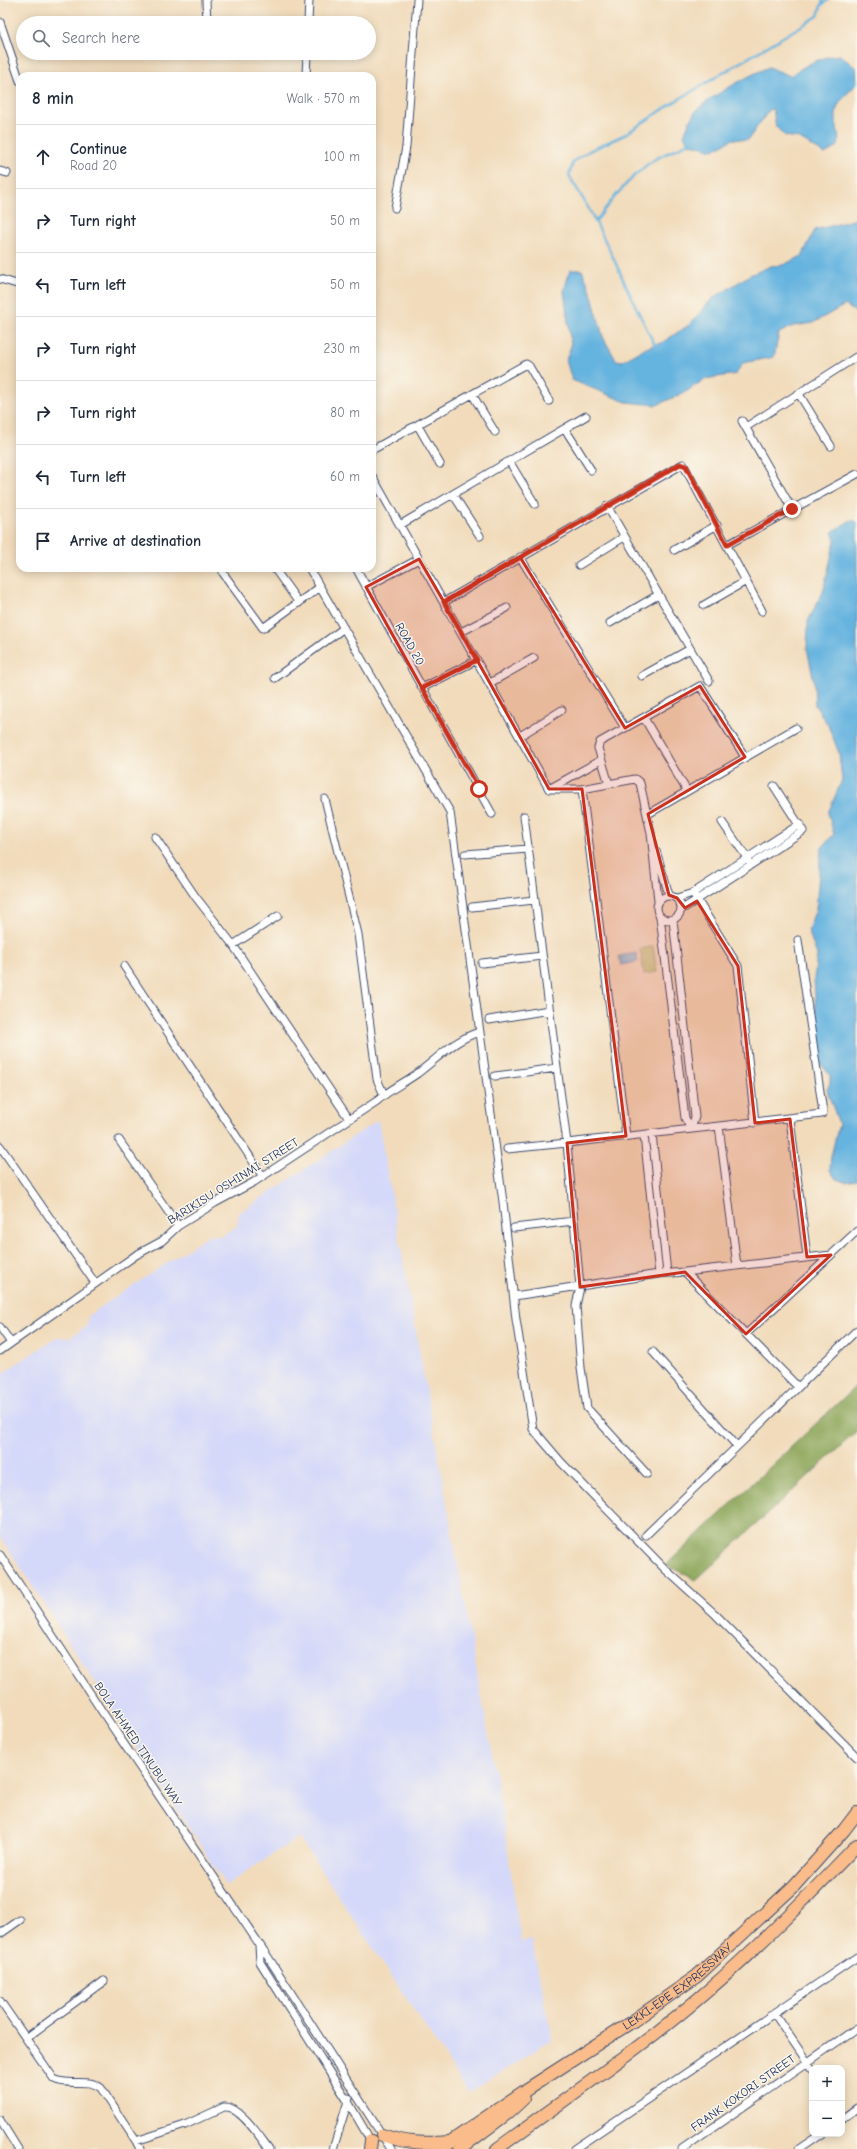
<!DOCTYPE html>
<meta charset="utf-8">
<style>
body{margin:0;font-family:"Comic Neue",sans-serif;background:#f2f2f3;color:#1f2937}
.controls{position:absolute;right:12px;bottom:12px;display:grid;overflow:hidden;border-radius:8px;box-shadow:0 2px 10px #0003}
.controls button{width:36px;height:36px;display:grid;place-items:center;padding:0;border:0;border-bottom:1px solid #e0e1e3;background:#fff;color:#1f2937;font:20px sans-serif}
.stop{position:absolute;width:12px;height:12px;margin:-9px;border:3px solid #c8321e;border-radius:50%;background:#fff}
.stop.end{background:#c8321e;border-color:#fff;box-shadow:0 1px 4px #0008}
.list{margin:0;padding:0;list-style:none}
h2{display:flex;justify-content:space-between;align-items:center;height:52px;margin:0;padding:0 16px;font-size:17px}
h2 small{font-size:13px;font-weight:400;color:#747a83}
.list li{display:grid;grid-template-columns:26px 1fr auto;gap:12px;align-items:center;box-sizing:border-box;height:64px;padding:0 16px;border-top:1px solid #e0e1e3}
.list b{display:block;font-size:15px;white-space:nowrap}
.list p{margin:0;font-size:13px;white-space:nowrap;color:#747a83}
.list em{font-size:13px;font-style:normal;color:#747a83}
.icon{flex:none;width:22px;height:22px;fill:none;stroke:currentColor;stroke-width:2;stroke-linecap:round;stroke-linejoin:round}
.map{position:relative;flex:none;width:857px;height:2149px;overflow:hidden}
.search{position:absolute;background:#fff;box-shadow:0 2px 10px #0003;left:16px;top:16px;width:360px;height:44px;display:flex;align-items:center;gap:10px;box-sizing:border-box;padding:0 14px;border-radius:22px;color:#747a83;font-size:15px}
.panel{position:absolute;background:#fff;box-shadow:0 2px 10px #0003;left:16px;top:72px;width:360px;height:500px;border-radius:12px}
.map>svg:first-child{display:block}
</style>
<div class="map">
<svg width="857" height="2149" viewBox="0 0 857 2149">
<rect width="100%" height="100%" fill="#fbf7ec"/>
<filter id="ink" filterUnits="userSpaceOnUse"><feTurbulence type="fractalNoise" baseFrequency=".025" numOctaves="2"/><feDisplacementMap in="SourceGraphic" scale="8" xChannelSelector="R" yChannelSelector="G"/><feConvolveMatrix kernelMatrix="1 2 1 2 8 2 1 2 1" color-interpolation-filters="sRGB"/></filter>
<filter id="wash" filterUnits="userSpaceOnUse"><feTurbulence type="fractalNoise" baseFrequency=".012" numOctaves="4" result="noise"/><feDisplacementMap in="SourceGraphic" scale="16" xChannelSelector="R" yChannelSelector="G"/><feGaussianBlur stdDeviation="0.9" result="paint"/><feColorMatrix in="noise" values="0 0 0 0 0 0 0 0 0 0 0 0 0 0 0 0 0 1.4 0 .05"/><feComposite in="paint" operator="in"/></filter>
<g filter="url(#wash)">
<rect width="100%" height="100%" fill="#f1dbbb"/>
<path fill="#d4d8f9" d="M378,1120L502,1811L521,1942L532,1940L552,2040L469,2093L299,1837L226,1885L0,1536V1375L57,1337L69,1338L86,1327L89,1315L209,1235L221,1236L237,1226L239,1213Z"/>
<path fill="#aebd5f" stroke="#64765e" d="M653,946L657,972L644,974L640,949Z"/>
<path fill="#8aa456" stroke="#526a5a" d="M857,1385V1431L696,1580L666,1565Z"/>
<path fill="#65b3df" stroke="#40719e" d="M840,55L856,68L857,83C851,90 840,100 837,108C833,121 841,134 838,146L825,154L798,138L785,136L776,127L773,109L769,110L748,140L733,139L713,150L688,143L684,135C688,126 691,115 699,108C715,94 749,75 769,67L790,76C807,64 820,57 840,55Z
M857,219V313L845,305L813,323L793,326L779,333L774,357L743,363L736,374L705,379L687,391L657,405L626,402L572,380L566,360L571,346L564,291L570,270H582L590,289L603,337L616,360L623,361L646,348L663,342L689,325L712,299L750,275L771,266L783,265L802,256L815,230Z
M851,520L857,522V1180L845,1182L836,1179L830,1170L831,1156L839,1124L827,1090L830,1083V1075L819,1062L814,979L817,955L808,930L816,909L821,849L834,834L828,813L842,780L839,753L828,725L815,705L814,682L807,648L808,621L823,592L835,540L832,532Z
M636,953L638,962L621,965L619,956Z"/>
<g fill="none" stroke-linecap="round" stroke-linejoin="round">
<path stroke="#65b3df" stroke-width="2.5" d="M823,4L828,0
M596,221C612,199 631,175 654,160C665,153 677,150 688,143
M655,345C625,289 604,229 569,176L573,162L589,151L624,135L676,101L818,16L823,0"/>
</g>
</g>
<g filter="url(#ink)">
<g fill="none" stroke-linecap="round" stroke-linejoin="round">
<g stroke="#3b496c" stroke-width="9">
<path id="minor" d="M206,0L207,23
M0,22L20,81
M308,23L309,0
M306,76L307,53
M0,171L7,173
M395,208L406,147L417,0
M0,279L20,285
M472,394L495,432
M799,394L831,446
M742,421L792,509
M418,426L440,464
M746,427L856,357
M565,429L591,470
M372,450L526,364L529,366L549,401
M509,461L535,504
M372,476L549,789H582L626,1136
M453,494L480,536
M607,506L709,681
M400,525L586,416
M727,545L857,474
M674,550L717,525
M520,557L625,728
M579,565L624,537
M224,568L223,573L263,628L320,587
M274,568L299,603
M309,568L450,812L503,1202L516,1319L533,1429L561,1462L666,1570L715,1614L857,1757
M356,568L492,814
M366,587L419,559
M444,602L683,464L762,611
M704,605L746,581
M610,623L658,595
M461,632L507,608
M642,676L690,649
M275,678L344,628
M490,683L534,658
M422,688L477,660
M644,718L687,791
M520,736L562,710
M609,784L598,748L600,742L700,686L745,757
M549,789L601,760
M582,789L635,779L640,783L651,833L658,901
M325,799L358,934L377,1079L384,1095
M648,814L796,728
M722,822L750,862
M155,837L195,896L233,945L349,1119
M656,851L669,895
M465,854L528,849
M693,893L738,966L755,1123
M657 908a12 12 0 1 1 24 0a12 12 0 1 1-24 0Z
M677,898L693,893L800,824
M472,907L534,900
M681,910L803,831L774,786
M660,917L685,1118L691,1129
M673,920L695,1117L691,1129
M233,945L278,916
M482,963L542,956
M124,966L262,1175
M489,1020L549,1010
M495,1076L557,1068
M790,1119L807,1257
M652,1134L667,1273
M644,1135L659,1274
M119,1140L178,1226
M0,1146L95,1283
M507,1149L567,1143L524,816
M514,1228L574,1221
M737,1266L719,1126L822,1114L823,1112L798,940
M685,1272L831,1255
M514,1296L659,1274L685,1272L798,1387
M0,1327L11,1343
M746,1334L857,1231
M0,1351L136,1255L162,1241L178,1226L215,1203L254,1182L377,1101C390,1089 404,1083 418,1073C438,1058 454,1040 479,1032
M653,1352L737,1446
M647,1474L587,1408L581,1368L576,1306L580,1287L567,1143L719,1126
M646,1535L857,1330
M0,1555L103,1713L268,1957L391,2149
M0,1934L20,1920
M259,1945L260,1962L347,2100L372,2143
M0,2001L54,2079C69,2087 87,2077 101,2088L136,2141L140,2149
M774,2013L812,2069
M26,2038L104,1981
M842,2119L857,2108
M0,2120L18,2149
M136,2141L185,2125L224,2107C239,2105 260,2137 269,2149
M333,2149L349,2098
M574,2149L857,1957
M682,2149L857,2028
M799,2149L821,2134"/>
</g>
<g stroke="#3b496c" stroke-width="14">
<g id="trunk">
<path d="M382,2135C405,2143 425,2144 449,2142"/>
<path d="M370,2149L371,2141"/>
<path id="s1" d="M440,2149L529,2088L633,2021L697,1976L793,1887L844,1830L857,1813"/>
<path d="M460,2149L508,2113L523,2099"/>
<path d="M497,2149C567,2097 639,2050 705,1993C759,1947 808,1896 857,1845"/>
</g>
</g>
<use href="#minor" stroke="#fff" stroke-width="7"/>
<use href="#trunk" stroke="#f9bc8a" stroke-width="12"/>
</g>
</g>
<g fill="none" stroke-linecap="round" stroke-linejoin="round" filter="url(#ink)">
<path stroke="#c8321e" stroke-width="5" d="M479,789L422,688L477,660L444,602L680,464L686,466L727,545L792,509"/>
</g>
<path fill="#c8321e" fill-opacity="0.2" stroke="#c8321e" stroke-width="3" stroke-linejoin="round" d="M520,557L625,728L700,686L745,757L648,814L669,895L677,898L685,908L697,901L738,966L755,1123L790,1119L807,1257L831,1255L746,1334L685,1272L580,1287L567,1143L626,1136L582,789H549L477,660L422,688L366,587L419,559L444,602Z"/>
<g text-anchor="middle" stroke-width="3" stroke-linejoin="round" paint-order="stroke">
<g font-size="12" fill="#1b2f5e" stroke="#fbf7ec">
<text transform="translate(410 644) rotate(61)" y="4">ROAD 20</text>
<text transform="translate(233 1181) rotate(-32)" y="4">BARIKISU OSHINMI STREET</text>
<text transform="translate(138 1744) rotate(56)" y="4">BOLA AHMED TINUBU WAY</text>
<text dy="4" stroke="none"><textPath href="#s1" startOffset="288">LEKKI-EPE EXPRESSWAY</textPath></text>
<text transform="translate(743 2093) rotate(-35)" y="4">FRANK KOKORI STREET</text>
</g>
</g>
</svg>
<div class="controls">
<button>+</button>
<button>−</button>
</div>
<div class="stop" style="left:479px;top:789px"></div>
<div class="stop end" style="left:792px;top:509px"></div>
<div class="search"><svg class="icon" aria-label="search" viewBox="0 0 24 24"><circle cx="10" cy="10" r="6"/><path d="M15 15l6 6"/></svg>Search here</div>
<section class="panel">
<h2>8 min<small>Walk · 570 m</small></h2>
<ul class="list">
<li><svg class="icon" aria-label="ahead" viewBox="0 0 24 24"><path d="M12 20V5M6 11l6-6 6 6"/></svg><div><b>Continue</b><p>Road 20</p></div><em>100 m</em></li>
<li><svg class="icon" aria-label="right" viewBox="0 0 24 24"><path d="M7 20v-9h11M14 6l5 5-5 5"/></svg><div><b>Turn right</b></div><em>50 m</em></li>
<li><svg class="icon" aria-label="left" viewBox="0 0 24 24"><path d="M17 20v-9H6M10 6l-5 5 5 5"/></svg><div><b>Turn left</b></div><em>50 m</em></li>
<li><svg class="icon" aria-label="right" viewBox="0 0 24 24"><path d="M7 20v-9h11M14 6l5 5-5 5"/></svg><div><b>Turn right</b></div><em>230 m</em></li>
<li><svg class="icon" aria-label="right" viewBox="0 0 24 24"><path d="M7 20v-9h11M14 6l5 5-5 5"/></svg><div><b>Turn right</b></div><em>80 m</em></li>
<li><svg class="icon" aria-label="left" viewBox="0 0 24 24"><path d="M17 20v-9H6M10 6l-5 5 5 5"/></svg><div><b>Turn left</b></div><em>60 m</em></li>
<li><svg class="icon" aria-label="arrive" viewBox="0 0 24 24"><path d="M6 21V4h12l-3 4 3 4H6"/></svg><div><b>Arrive at destination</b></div></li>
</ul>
</section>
</div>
